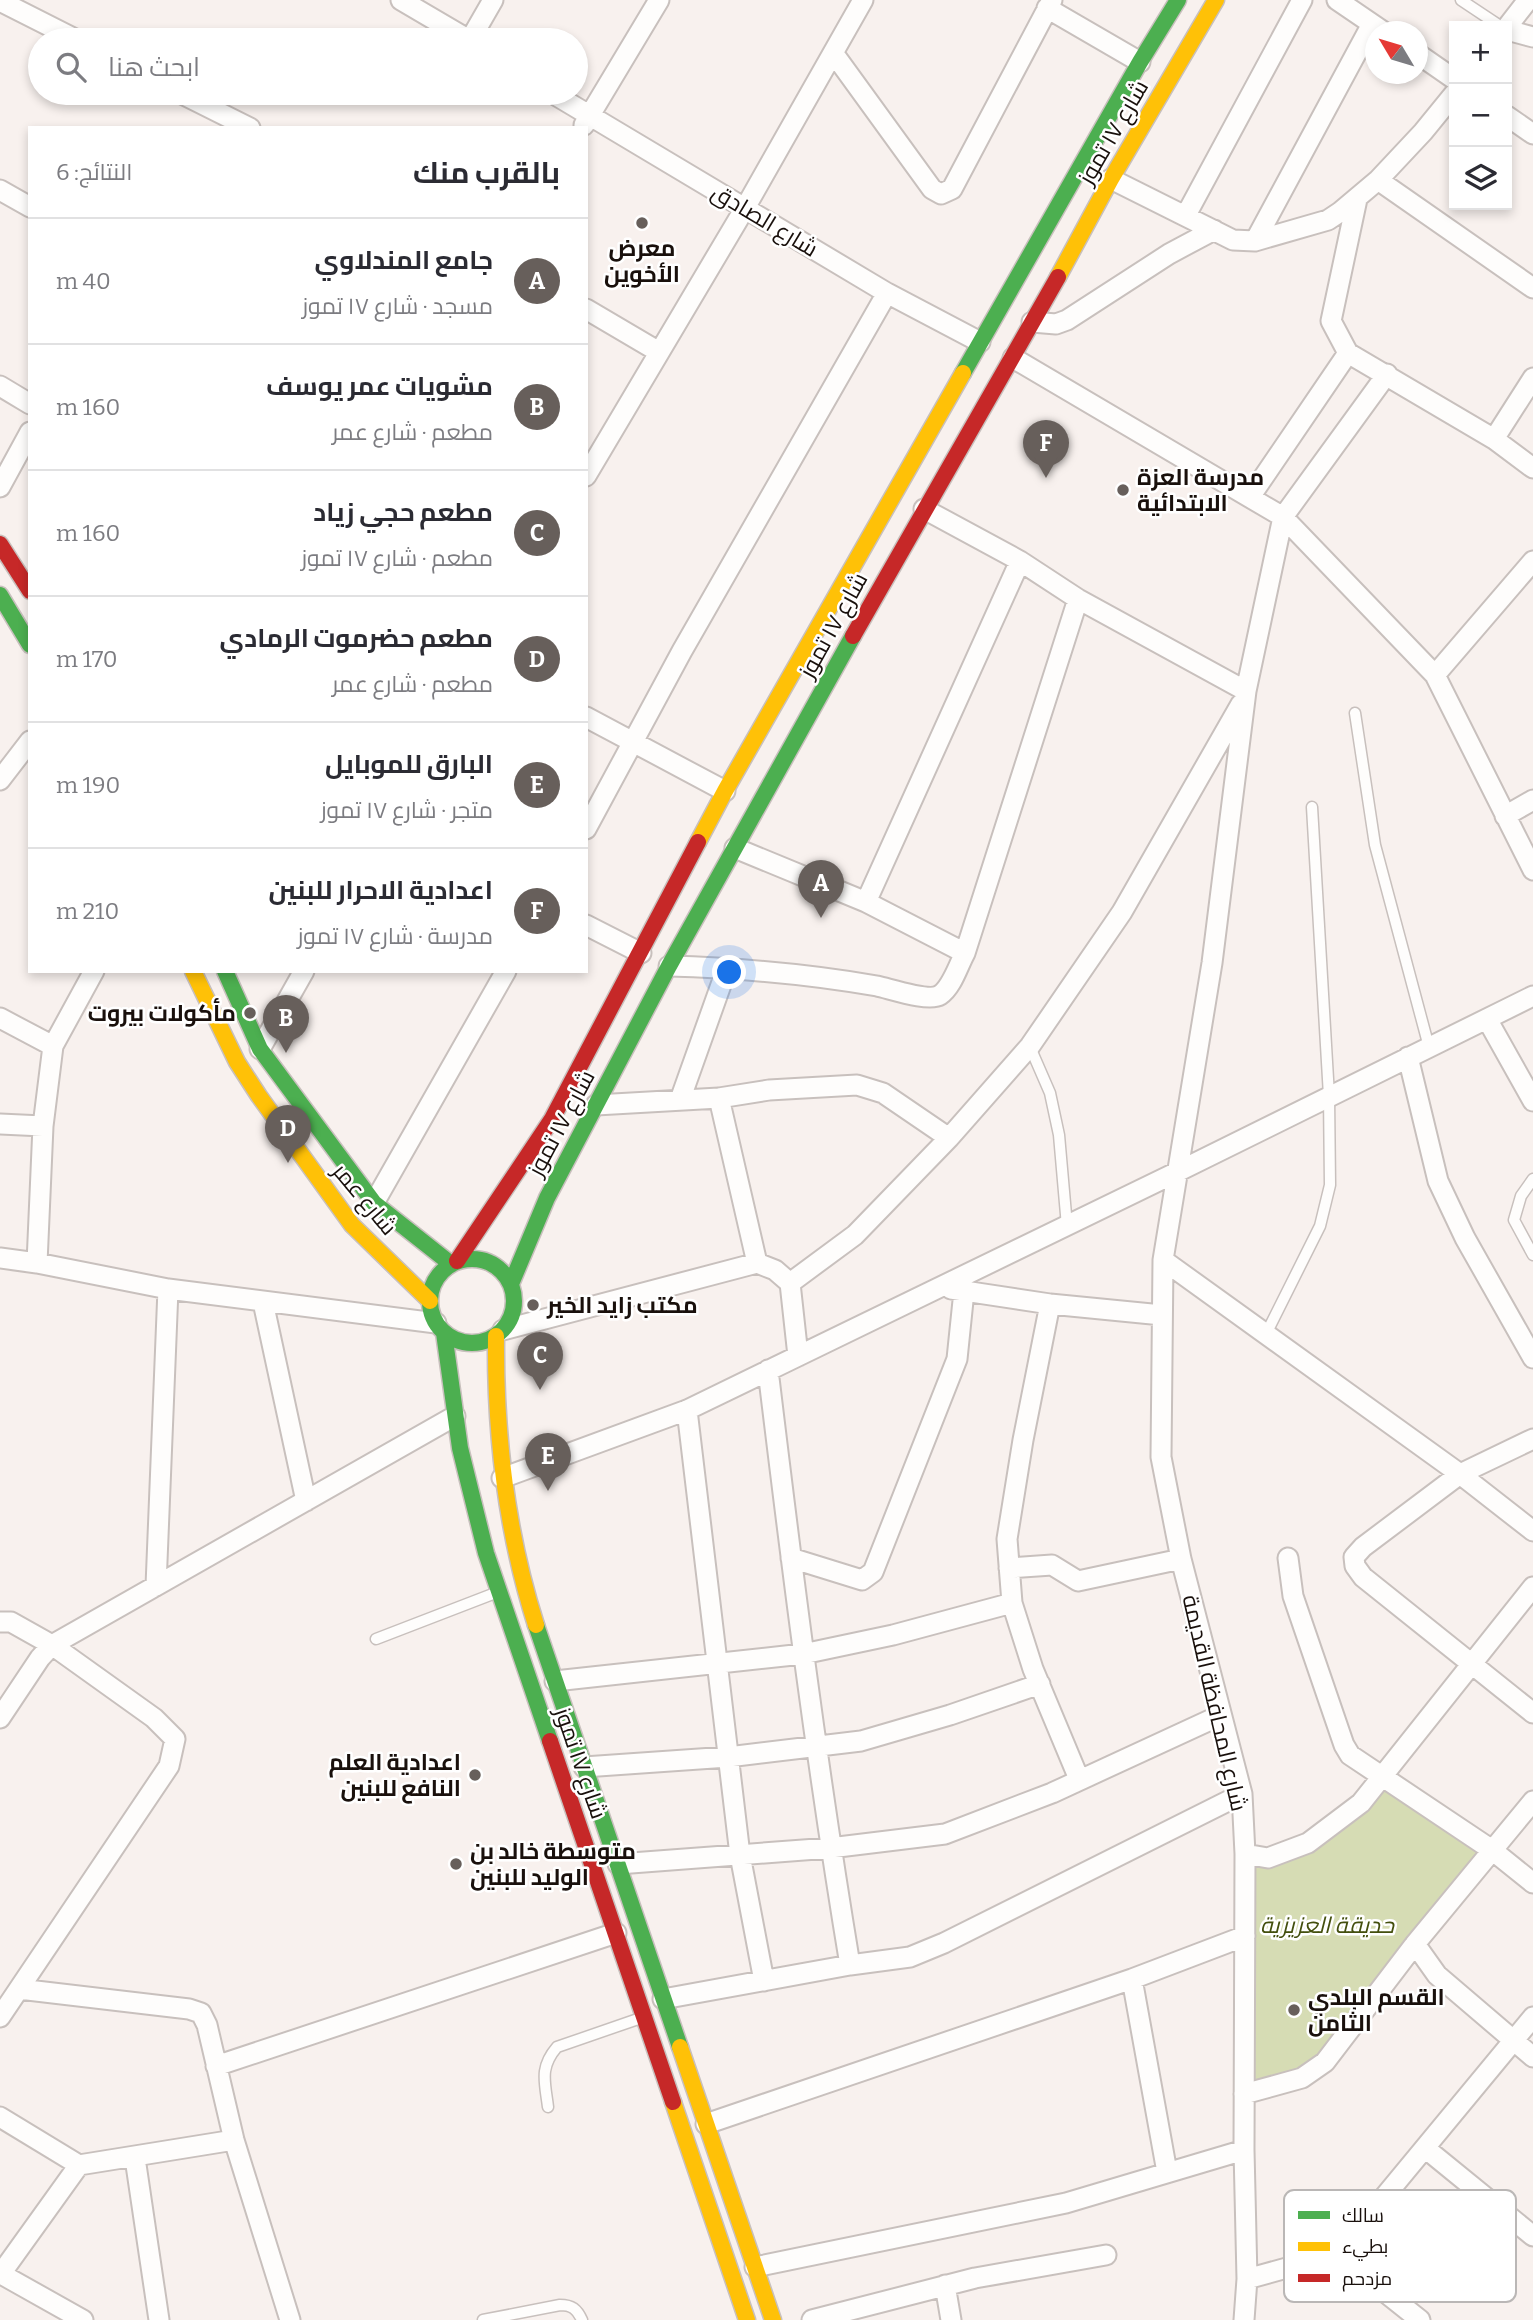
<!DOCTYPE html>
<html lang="ar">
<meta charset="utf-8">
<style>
body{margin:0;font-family:Bitter,Cairo,serif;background:#f2f2f3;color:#2b2b33;direction:rtl}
.controls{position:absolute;right:21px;top:21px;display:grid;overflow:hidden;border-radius:0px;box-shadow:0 4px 10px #0003}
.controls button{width:63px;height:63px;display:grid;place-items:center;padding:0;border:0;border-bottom:2px solid #e1e1e2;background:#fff;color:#2b2b33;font:35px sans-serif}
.compass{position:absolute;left:1365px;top:21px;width:63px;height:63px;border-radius:50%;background:#fff;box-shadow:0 4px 10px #0003;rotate:308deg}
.you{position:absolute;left:730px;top:973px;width:24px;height:24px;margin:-18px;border:5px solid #fff;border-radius:50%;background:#1a73e8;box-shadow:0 0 0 10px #1a73e833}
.badge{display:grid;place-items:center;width:46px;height:46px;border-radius:50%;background:#675f5b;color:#fff;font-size:23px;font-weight:700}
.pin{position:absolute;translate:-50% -58px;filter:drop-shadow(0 2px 4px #0008)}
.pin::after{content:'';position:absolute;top:37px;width:24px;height:21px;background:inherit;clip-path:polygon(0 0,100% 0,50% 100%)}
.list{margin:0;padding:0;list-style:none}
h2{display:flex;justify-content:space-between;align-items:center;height:91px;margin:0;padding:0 28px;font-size:30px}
h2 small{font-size:23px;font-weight:400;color:#7c7c81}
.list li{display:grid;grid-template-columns:46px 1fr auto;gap:21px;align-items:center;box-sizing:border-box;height:126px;padding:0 28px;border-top:2px solid #e1e1e2}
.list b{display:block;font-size:26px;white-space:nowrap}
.list p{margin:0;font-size:23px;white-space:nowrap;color:#7c7c81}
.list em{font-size:23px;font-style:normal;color:#7c7c81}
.icon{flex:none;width:38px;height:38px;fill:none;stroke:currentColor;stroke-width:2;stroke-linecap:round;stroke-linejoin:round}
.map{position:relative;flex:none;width:1533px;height:2320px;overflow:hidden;direction:ltr}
.search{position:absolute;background:#fff;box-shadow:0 4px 10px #0003;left:28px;top:28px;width:560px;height:77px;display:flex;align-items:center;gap:18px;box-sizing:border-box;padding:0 24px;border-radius:38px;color:#7c7c81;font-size:26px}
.panel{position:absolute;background:#fff;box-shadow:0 4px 10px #0003;left:28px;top:126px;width:560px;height:847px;border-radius:0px;direction:rtl}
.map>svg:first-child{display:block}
</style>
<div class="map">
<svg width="1533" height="2320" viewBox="0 0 1533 2320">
<rect width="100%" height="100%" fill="#f8f1ee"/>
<path fill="#d6dcb4" d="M1380,1781L1492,1850L1314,2071L1244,2094L1245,1860L1308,1843Z"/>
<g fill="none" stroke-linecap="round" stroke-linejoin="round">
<g stroke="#c8c0bd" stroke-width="13">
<path id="lane" d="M1461,0L1500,26
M1355,713L1375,845L1429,1047
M1030,1047L1050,1093L1059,1135L1067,1226
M1533,1179L1521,1196L1514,1220L1533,1255
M1265,1336L1320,1226L1330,1185L1329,1096L1312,807
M376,1639L498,1592
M548,2107C545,2082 539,2068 557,2047L641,2018
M483,2320L560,2305C572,2305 577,2309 582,2320"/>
</g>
<g stroke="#c8c0bd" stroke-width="23">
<path id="street" d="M401,0L469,40
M1337,0L1384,32
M0,1L77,40
M1047,8L1140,62
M1507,27L1528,0
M1507,30L1533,37
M470,40L493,0
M834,54L932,189L941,194L952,189L1052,0
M1418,54L1454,79
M180,93L250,128
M552,93L887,293L980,342
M1507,116L1533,134
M584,125L659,0
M1111,179L1233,240L1255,241L1328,220L1340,212L1378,180L1423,132L1454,94
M1378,180L1533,288
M0,190L30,207
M1357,199L1331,321L1348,353L1494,439L1533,468
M1186,215L1302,0
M1255,241L1372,24
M586,309L659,352
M1032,322L1056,324L1067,320L1169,254L1214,230
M1013,358L1283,517L1435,675L1533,870
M0,386L30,404
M1494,439L1533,378
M586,476L745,208L863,0
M0,487L30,432
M1250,497L1348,353
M924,509L1020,561L1078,599L1246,691
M1435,675L1533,561
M586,717L725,791
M0,780L30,741
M1505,816L1533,800
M586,829L682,651L887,293
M735,848L866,902L965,953
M866,902L1020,561
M586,925L641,953
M669,966C739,968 808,974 877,986C891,989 929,1002 940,995C952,987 958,966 965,953L1078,599
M0,1018L53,1046
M1487,1019L1533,1101
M260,1049L304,971
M1408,1057L1438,1181L1465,1238L1533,1358
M719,1098L757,1263
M680,1100L727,968
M596,1105L719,1098L769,1090L857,1085L883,1093L949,1138
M0,1124L43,1126
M374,1203L506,971
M0,1258L37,1263L168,1289L436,1323
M1163,1260L1460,1474L1533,1531
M37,1263L43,1126L53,1046L94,971
M790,1283L798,1356
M951,1289L1050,1304L1162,1315
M263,1302L306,1501
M1050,1304L1023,1440L1007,1539L1012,1603L1033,1669L1079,1779
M503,1330L757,1263L775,1270L790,1283L855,1235L949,1138L1030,1046L1122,912L1241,704
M768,1370C792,1569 817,1767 850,1965
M687,1410L740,1855L764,1981
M1533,1439L1460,1474L1363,1547L1354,1557L1355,1566L1363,1577L1533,1713
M502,1478L687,1410L1175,1173L1533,996
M791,1558L862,1580L873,1572L957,1359L964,1291
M1288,1558L1293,1596L1344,1745L1350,1755L1492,1850L1533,1883
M1009,1568L1052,1565L1078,1581L1181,1559
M156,1586L168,1289
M0,1622H11L52,1645L154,1718L175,1739L169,1766L0,2017
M555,1681L803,1654L893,1635L1012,1603
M0,1718L40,1658L52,1645L455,1416
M584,1767L728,1757L861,1741L950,1715L1040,1684
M1245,1854L1268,1858L1308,1843L1361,1803L1533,1587
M618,1864L830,1848L945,1834L1052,1793L1221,1715
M1415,1944L1437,1975L1533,2057
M1132,1979L1167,2172
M19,1989L189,2009L201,2013L207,2025L234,2140L290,2320
M663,1999L850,1965L910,1957L944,1943L1242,1794
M216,2066L616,1933
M1244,2094L1302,2078L1325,2062L1415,1944L1533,1801
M0,2117L79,2165L234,2140
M706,2124L1132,1979L1245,1936
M1425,2148L1533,2236
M135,2158L159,2320
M1337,2254L1420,2320
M755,2267L1066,2203L1244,2150
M1,2274L83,2320
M0,2275L79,2165
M1247,2279L1337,2254L1533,2017
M945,2285L951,2320
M812,2320L975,2278L1106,2255
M1244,2320L1247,2279L1244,2150L1245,1854L1242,1794L1181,1559L1161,1457L1163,1260L1212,963L1246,691L1283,517L1387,374"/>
</g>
<g stroke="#c8c0bd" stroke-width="19">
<path id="fast" d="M963,373L1140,62L1178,0
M0,595L30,645
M225,971L260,1049L374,1203L451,1264
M430 1301a42 42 0 1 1 84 0a42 42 0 1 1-84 0Z
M511,1284L547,1198L669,966L853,636
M444,1333L460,1448L486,1553L550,1741
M536,1625L680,2047"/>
</g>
<g stroke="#c8c0bd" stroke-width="19">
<path id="slow" d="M1058,277L1111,179L1216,0
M698,842L725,791L963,373
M193,971L237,1062L259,1096L352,1225L430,1301
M496,1336C495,1435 506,1531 536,1625
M680,2047L773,2320
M673,2102L747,2320"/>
</g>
<g stroke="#c8c0bd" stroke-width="19">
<path id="jam" d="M0,544L30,591
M853,636L1058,277
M457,1261L552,1119L698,842
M550,1741L673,2102"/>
</g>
<use href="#lane" stroke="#fefdfc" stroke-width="10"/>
<use href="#street" stroke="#fefdfc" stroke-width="19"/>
<use href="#fast" stroke="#4caf50" stroke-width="16"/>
<use href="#slow" stroke="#ffc107" stroke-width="16"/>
<use href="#jam" stroke="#c62828" stroke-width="16"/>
</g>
<g fill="#675f5b" stroke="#fff" stroke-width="2.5">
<circle cx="642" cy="223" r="7"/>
<circle cx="1123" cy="490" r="7"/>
<circle cx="250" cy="1013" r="7"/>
<circle cx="533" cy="1305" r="7"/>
<circle cx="475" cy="1775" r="7"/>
<circle cx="456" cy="1864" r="7"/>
<circle cx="1294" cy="2010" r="7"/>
</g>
<g text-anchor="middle" stroke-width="5" stroke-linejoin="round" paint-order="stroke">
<g font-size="23" fill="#19100c" stroke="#fff">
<text transform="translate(1113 132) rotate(-60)" y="8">شارع ١٧ تموز</text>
<text transform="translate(765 220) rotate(31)" y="8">شارع الصادق</text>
<text transform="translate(833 625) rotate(-61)" y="8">شارع ١٧ تموز</text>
<text transform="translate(561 1123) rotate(-62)" y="8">شارع ١٧ تموز</text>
<text transform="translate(365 1199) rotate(50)" y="8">شارع عمر</text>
<text transform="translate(1215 1703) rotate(77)" y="8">شارع المحافظة القديمة</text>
<text transform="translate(581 1763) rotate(71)" y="8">شارع ١٧ تموز</text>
</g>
<g font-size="23" font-weight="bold" fill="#19100c" stroke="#fff" text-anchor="start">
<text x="642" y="256" text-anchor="middle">معرض<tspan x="642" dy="26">الأخوين</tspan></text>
<text x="1137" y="485">مدرسة العزة<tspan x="1137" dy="26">الابتدائية</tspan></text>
<text x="236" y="1021" text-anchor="end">مأكولات بيروت</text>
<text x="547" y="1313">مكتب زايد الخير</text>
<text x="461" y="1770" text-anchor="end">اعدادية العلم<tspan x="461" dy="26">النافع للبنين</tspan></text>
<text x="470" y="1859">متوسطة خالد بن<tspan x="470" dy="26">الوليد للبنين</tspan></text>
<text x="1308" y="2005">القسم البلدي<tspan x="1308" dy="26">الثامن</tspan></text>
</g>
<g font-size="23" font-style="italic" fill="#434f0e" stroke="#fff">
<text x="1327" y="1933">حديقة العزيزية</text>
</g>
</g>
<rect x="1284" y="2190" width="232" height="112" rx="10" fill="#fff" stroke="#bab7b6" stroke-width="2"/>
<rect x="1298" y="2211" width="32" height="8" fill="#4caf50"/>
<rect x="1298" y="2242" width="32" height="9" fill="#ffc107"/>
<rect x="1298" y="2274" width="32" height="8" fill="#c62828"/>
<g font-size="19" fill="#19100c">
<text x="1342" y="2222">سالك</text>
<text x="1342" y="2253">بطيء</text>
<text x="1342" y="2285">مزدحم</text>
</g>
</svg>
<div class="controls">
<button>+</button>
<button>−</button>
<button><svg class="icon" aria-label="layers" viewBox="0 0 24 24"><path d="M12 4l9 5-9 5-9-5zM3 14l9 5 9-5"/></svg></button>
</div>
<svg class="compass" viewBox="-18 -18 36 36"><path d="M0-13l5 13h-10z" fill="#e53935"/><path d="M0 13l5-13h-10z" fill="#7c7c81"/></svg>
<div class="you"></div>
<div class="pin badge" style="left:821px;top:918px">A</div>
<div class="pin badge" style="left:286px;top:1053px">B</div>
<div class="pin badge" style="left:540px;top:1390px">C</div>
<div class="pin badge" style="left:288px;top:1163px">D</div>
<div class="pin badge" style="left:548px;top:1491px">E</div>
<div class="pin badge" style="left:1046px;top:478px">F</div>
<div class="search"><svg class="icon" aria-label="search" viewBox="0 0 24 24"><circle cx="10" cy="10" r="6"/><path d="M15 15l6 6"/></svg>ابحث هنا</div>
<section class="panel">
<h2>بالقرب منك<small>النتائج: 6</small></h2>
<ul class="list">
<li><span class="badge">A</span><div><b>جامع المندلاوي</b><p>مسجد · شارع ١٧ تموز</p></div><em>40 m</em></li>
<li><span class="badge">B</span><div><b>مشويات عمر يوسف</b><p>مطعم · شارع عمر</p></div><em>160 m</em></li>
<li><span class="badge">C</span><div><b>مطعم حجي زياد</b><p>مطعم · شارع ١٧ تموز</p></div><em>160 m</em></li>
<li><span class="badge">D</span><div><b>مطعم حضرموت الرمادي</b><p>مطعم · شارع عمر</p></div><em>170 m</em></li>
<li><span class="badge">E</span><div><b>البارق للموبايل</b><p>متجر · شارع ١٧ تموز</p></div><em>190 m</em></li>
<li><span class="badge">F</span><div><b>اعدادية الاحرار للبنين</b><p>مدرسة · شارع ١٧ تموز</p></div><em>210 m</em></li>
</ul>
</section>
</div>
